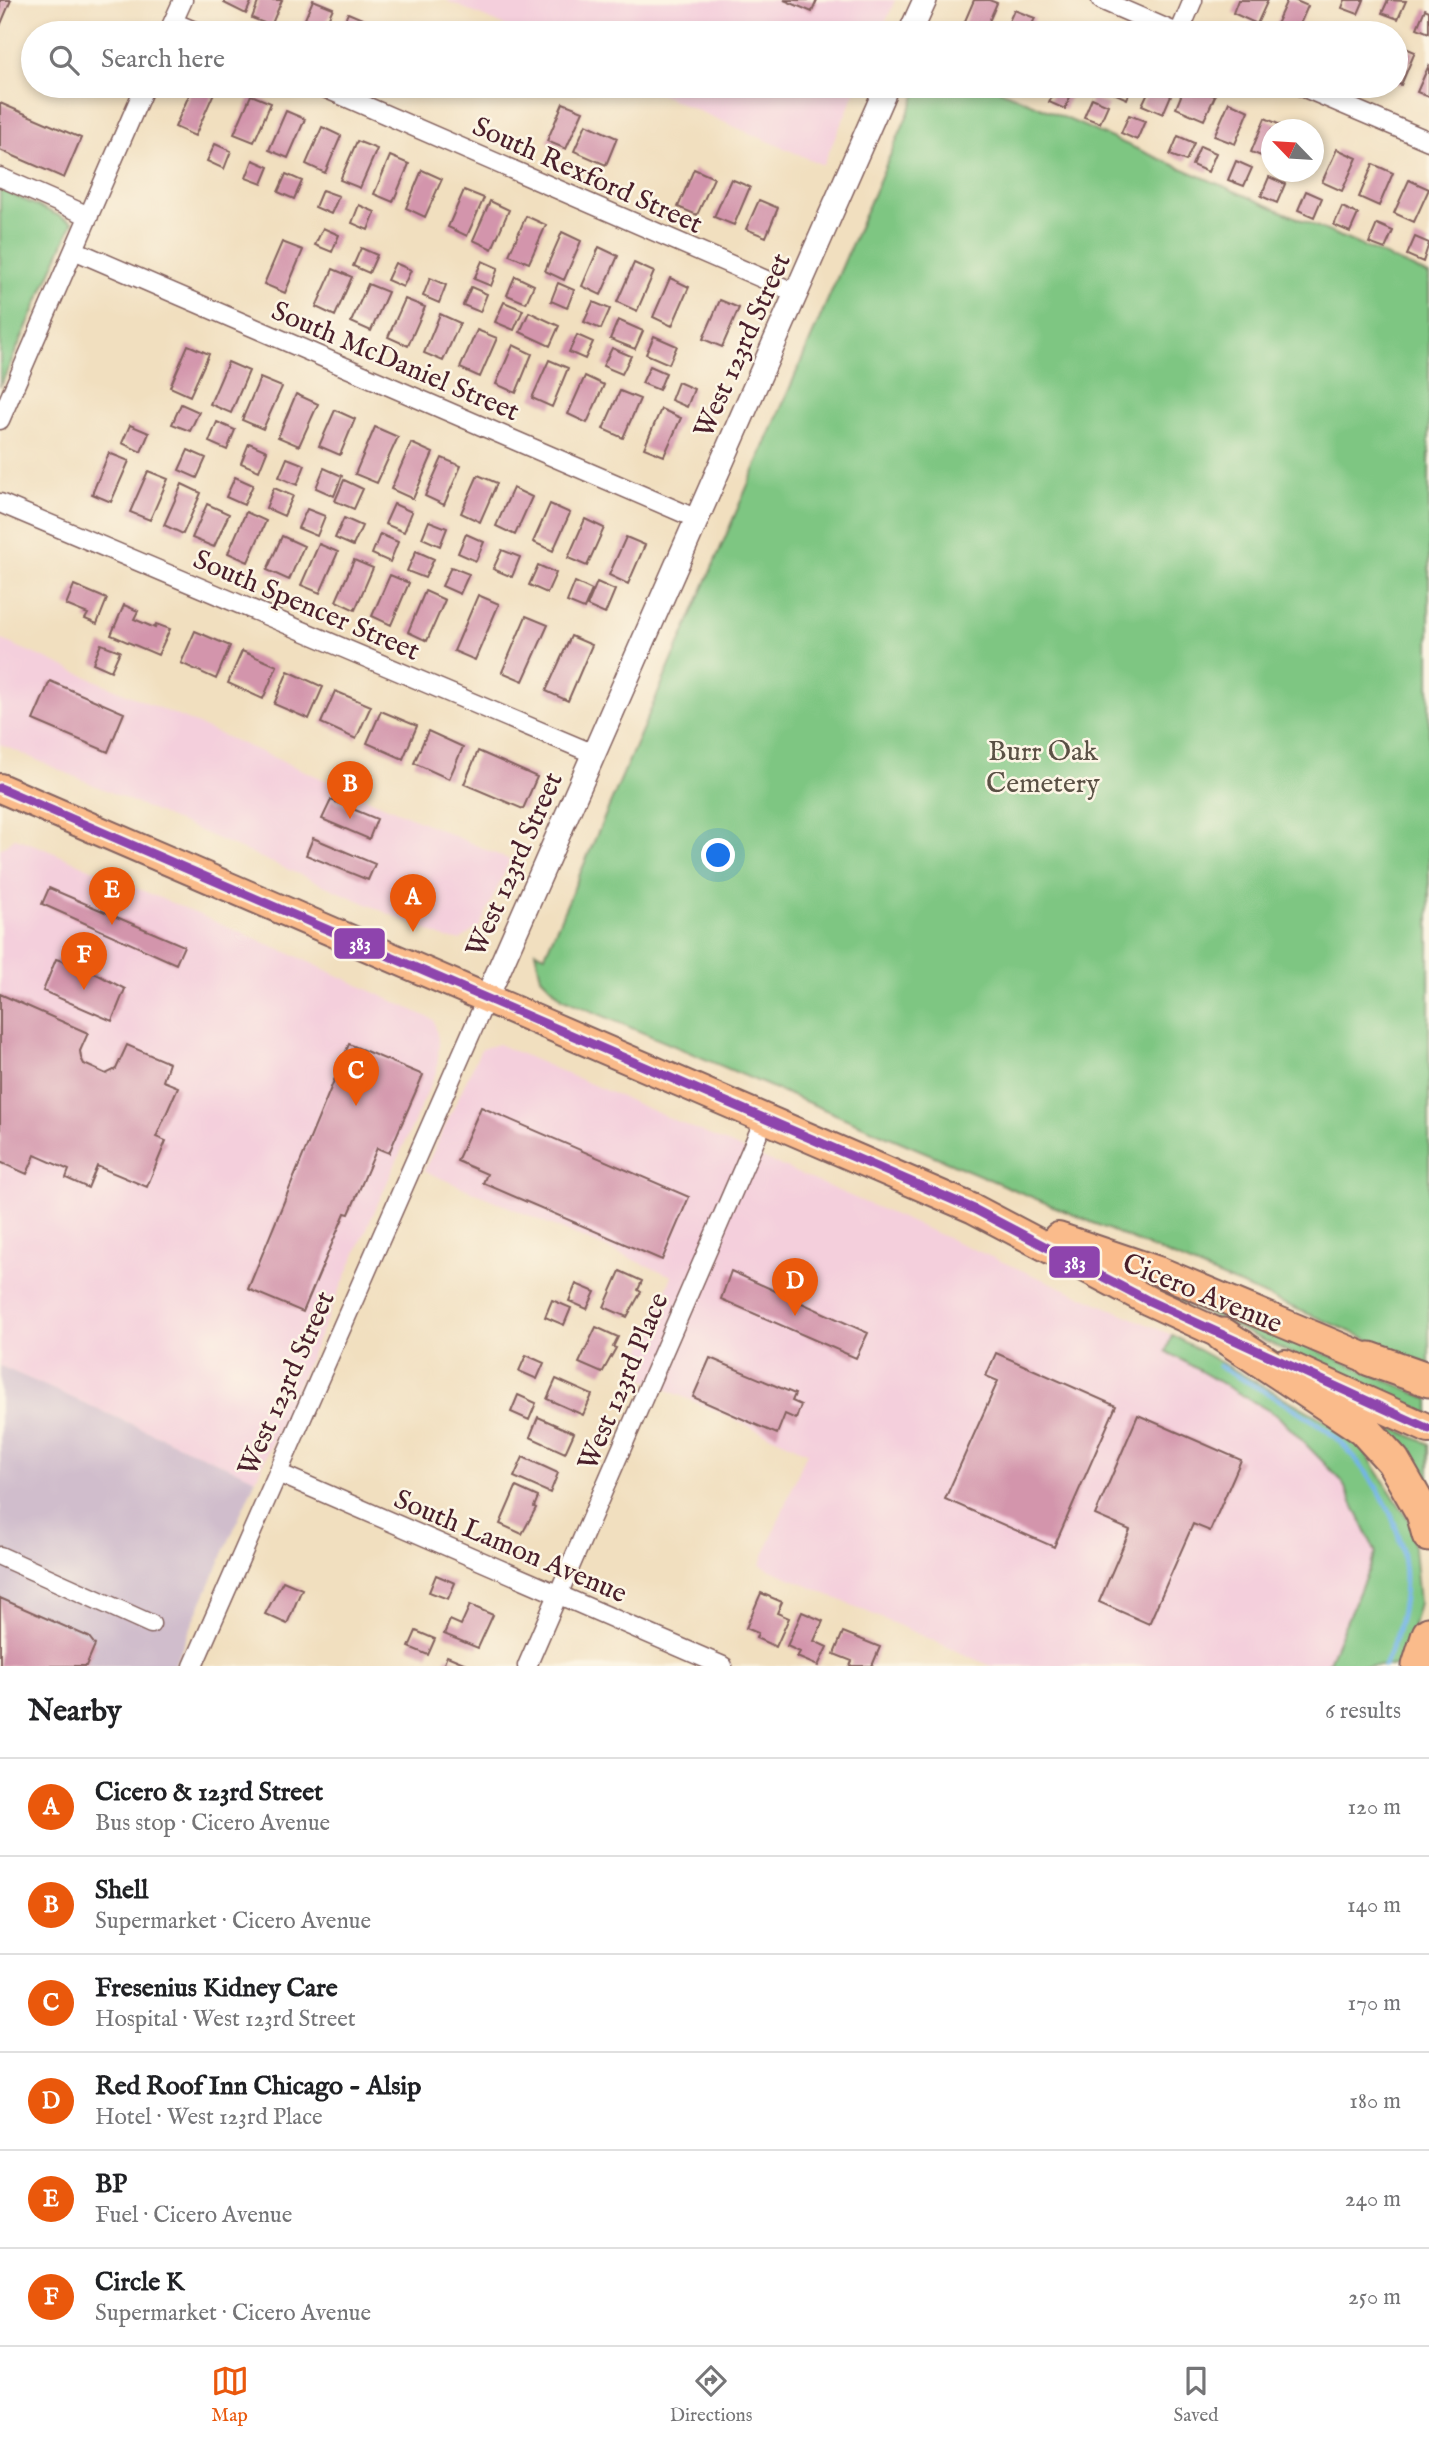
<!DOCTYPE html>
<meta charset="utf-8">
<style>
body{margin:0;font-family:"IM FELL English",serif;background:#f2f2f2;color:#202124}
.compass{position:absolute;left:1261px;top:119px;width:63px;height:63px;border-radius:50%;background:#fff;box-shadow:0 4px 10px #0003;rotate:295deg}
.you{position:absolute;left:719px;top:856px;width:24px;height:24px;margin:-18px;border:5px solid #fff;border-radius:50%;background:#1a73e8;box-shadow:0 0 0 10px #1a73e833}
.badge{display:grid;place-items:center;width:46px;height:46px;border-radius:50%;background:#ea580c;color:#fff;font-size:23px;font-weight:700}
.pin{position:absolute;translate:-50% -58px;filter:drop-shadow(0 2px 4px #0008)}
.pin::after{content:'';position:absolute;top:37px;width:24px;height:21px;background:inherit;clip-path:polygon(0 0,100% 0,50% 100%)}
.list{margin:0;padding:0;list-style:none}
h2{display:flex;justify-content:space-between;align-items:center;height:91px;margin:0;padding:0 28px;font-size:30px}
h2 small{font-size:23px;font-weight:400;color:#757577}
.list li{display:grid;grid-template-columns:46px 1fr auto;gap:21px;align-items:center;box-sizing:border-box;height:98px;padding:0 28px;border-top:2px solid #e0e0e0}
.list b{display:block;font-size:26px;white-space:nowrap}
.list p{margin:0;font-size:23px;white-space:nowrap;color:#757577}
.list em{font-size:23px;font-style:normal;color:#757577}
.icon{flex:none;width:38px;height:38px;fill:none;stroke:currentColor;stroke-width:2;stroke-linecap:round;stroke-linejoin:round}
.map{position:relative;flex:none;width:1429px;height:1666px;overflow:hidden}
.search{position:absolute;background:#fff;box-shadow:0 4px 10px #0003;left:21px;right:21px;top:21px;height:77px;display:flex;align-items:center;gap:18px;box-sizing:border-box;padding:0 24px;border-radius:38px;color:#757577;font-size:26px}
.sheet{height:679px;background:#fff}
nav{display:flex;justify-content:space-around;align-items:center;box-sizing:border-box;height:98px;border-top:2px solid #e0e0e0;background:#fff;font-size:19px;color:#757577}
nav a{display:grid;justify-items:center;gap:4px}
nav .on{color:#ea580c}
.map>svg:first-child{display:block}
</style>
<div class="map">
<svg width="1429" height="1666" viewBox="0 0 1429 1666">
<rect width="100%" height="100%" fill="#fcf5e5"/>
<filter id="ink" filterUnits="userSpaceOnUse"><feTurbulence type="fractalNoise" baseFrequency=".0143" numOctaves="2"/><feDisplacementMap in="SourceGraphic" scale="14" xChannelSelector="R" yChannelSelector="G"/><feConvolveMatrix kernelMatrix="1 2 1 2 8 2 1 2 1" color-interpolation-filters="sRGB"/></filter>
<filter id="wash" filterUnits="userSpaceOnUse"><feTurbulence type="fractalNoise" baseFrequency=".00686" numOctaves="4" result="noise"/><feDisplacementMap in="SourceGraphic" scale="28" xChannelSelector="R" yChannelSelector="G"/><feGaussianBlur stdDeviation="1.57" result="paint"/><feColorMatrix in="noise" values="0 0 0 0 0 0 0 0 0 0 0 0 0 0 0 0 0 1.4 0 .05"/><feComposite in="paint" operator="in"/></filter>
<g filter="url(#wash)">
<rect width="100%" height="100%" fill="#f1dfbf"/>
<path fill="#f4cfdc" d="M445,0H895L881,33H521Z
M641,86H858L823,165Z
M0,639L510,860L480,926L460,940L447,939L0,744Z
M15,838L38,846L296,956L434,1020L439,1044L437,1070L256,1479L0,1366V849Z
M498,1044L1172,1335L1166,1351L1278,1416L1342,1481L1376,1553L1327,1666H991L760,1565L807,1452L632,1374L672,1276L424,1171L481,1049Z"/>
<path fill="#d0bdcc" d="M0,1366L256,1479L174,1666H0Z"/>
<path fill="#7ec682" stroke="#647256" stroke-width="2" d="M920,86H991L1429,275V1365L563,999L541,977L535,951L545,955Z
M0,189L73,222L0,387Z
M1154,1279L1429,1399V1417L1150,1288Z
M1172,1335L1356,1438L1412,1525L1419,1603L1402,1666H1327L1376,1553L1342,1481L1278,1416L1166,1351Z
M1370,1418L1429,1444V1502Z"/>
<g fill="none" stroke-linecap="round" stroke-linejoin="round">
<path stroke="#72b4e7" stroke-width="5" d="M1219,1366C1255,1387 1296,1407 1329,1432C1345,1444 1356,1460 1368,1475C1413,1537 1415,1598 1384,1666"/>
</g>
<g id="blocks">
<path fill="#d395ac" d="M0,0H11L0,26Z
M225,0H252L246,14L224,3Z
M259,0H282L271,26L252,18Z
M313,0L333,8L322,33H299Z
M784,0H817L812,12Z
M974,0H989L997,3L984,33H975L962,28Z
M1238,0H1268L1257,24L1233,13Z
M1287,0H1294L1308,6L1296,33H1279L1273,31Z
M1345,0H1364L1358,14L1342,8Z
M1388,0L1406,1L1398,19L1382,13Z
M1425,9L1429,11V33L1417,28Z
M1014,10L1035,18L1028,33H1004Z
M348,13L367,21L362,33H339Z
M1396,44L1415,52L1401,85L1396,83Z
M1429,65V97L1417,92Z
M193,86H217L195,136L175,127Z
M1056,86L1073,90L1065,109L1049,102Z
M1109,86H1132L1127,99L1107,90Z
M1151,86H1175L1163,114L1142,105Z
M1185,86H1191L1215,96L1204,120L1176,108Z
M251,95L271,103L254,142L234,134Z
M1092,98L1108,105L1100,123L1084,117Z
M1229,102L1249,111L1235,144L1214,136Z
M0,103L81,138L64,178L0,150Z
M563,103L583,111L566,149L547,141Z
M286,111L305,119L288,158L269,150Z
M1129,115L1145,121L1137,140L1121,133Z
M1265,118L1285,127L1284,130H1272L1271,160L1251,152Z
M586,124L617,138L606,165L574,151Z
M322,127L341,136L325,173L306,164Z
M1178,136L1194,143L1186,161L1170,155Z
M357,141L377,149L360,188L340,180Z
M215,144L231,151L224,169L207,161Z
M1200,146L1216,153L1208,172L1192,165Z
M1337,149L1357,158L1342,191L1322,182Z
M390,156L409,164L393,202L374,194Z
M253,160L269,167L262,184L246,178Z
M1236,161L1252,168L1244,186L1228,180Z
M1373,164L1393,173L1379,206L1359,197Z
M694,169L714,178L697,215L678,207Z
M422,170L442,179L425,217L406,208Z
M286,174L302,181L294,199L278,192Z
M1269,177L1285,184L1277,203L1261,196Z
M731,179L750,187L734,225L714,217Z
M1409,180L1429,189L1414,222L1394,213Z
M322,190L339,196L331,214L315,207Z
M464,190L484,198L467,236L448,227Z
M1306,191L1322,198L1314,217L1298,210Z
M759,200L778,208L766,237L746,229Z
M490,201L509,210L492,249L473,240Z
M359,205L375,212L368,230L352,223Z
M1342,207L1358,214L1350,232L1334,225Z
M526,216L546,225L529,263L509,255Z
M1377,224L1393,231L1385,249L1369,243Z
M323,228L339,235L332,252L315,245Z
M562,232L581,241L564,280L545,271Z
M1415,237L1429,243L1423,262L1407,255Z
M282,242L303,250L285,293L264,284Z
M599,247L618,256L601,295L582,286Z
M361,248L377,255L369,273L353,266Z
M482,261L498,268L491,286L474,279Z
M395,263L411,270L403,287L387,280Z
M634,263L654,272L637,311L617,302Z
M333,269L352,277L335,316L316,307Z
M515,276L534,285L526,303L507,295Z
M430,278L446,285L439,303L423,296Z
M670,278L689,287L672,326L653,317Z
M558,283L574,290L567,308L551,301Z
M368,284L388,292L371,331L351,322Z
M471,287L487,294L480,312L463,305Z
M405,299L425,307L408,346L388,337Z
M720,300L739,308L722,347L703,339Z
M504,302L523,310L514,330L495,322Z
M593,302L610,309L601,329L584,322Z
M529,312L559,326L550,346L520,332Z
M440,314L460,323L443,361L424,353Z
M618,320L643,331L635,349L610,339Z
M477,330L497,338L480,377L460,368Z
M577,335L593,342L585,359L569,352Z
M654,336L677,346L669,364L646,354Z
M188,345L209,354L190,396L170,387Z
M513,345L532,354L516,393L496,384Z
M612,348L631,356L622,374L603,366Z
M549,360L568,368L552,407L532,398Z
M228,362L249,371L231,413L210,404Z
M650,366L666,373L659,390L642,383Z
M585,376L604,385L587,423L568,414Z
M260,378L282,387L263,429L242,420Z
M678,382L694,389L687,407L671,400Z
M620,391L640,399L623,438L603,429Z
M296,394L318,404L299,446L278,437Z
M181,404L199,412L190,431L172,424Z
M661,409L681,418L664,456L644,448Z
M335,410L355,419L340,455L319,446Z
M217,422L235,430L227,450L209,442Z
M130,425L149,433L141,452L122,443Z
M375,427L398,437L377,483L355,474Z
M249,443L267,451L259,471L241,463Z
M411,443L433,453L413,499L391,489Z
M188,450L206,458L197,478L179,470Z
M109,453L129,461L111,502L92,494Z
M287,458L305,465L297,485L279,477Z
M442,458L461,466L444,505L425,496Z
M324,468L342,476L334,496L316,488Z
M148,471L168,479L150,520L130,512Z
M478,475L497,483L480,522L461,513Z
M235,477L253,485L244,505L226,497Z
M344,480L363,489L354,509L335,501Z
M182,484L201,493L183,534L164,525Z
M274,488L293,496L284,516L266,508Z
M513,488L532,497L515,535L496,526Z
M207,504L229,514L214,547L192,538Z
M394,504L412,512L404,532L385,524Z
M550,504L570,513L553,551L533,542Z
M307,509L325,516L317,536L298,528Z
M246,512L266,521L248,562L228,553Z
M344,518L362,526L353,546L335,538Z
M585,519L604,528L587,566L568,558Z
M429,521L447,528L440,546L422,538Z
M380,534L398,542L390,562L372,554Z
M466,534L484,542L476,561L458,553Z
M282,536L304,546L289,580L267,570Z
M626,537L645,545L628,584L609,575Z
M319,544L338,552L320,593L301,585Z
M502,550L520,557L512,577L493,569Z
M416,551L434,559L425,578L407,571Z
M354,560L373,568L355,610L336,601Z
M538,565L556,573L547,593L529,585Z
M451,567L469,574L460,594L442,586Z
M390,575L409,583L391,625L372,616Z
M575,582L592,590L584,609L567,602Z
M597,582L615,590L605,614L587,606Z
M74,585L107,599L97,624L85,619L88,614L66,605Z
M425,591L445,600L427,641L408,632Z
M478,595L499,604L475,660L454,651Z
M124,605L138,611L134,619L155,628L156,624L170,629L158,655L111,635Z
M526,616L548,625L523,681L502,672Z
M195,631L230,646L216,679L181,663Z
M571,636L592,645L568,701L546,691Z
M101,644L120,651L111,671L93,663Z
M242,651L277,666L263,699L228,683Z
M288,671L323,687L309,719L274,704Z
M50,681L124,713L108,752L33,720Z
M335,691L371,706L356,739L321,723Z
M381,711L417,726L403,759L367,743Z
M428,731L463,747L449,779L414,763Z
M478,751L537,777L523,809L464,784Z
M331,800L377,819L369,839L322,819Z
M313,838L375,864L368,880L306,855Z
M49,888L184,946L176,964L42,904Z
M56,959L89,970L125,989L112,1021L43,991Z
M0,994L88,1033L80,1051L81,1058L84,1064L106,1074L116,1069L127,1045L169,1063L163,1081L178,1087L156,1137L166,1141L147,1187L97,1166L88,1188L66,1178L69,1170L35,1155L27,1174L0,1162Z
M349,1044L423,1075L389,1153L377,1148L349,1214L345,1213L303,1312L248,1289Z
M481,1107L689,1197L662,1260L483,1183L487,1174L457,1161Z
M620,1271L642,1281L638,1290L641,1292L627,1317L604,1307Z
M731,1271L868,1333L856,1358L721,1299Z
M576,1284L595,1292L587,1309L569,1301Z
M552,1300L571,1308L564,1325L545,1317Z
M596,1327L618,1337L613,1347L616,1348L602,1373L579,1363Z
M996,1353L1116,1406L1054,1547L945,1499L998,1381L986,1376Z
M526,1355L544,1363L537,1379L519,1371Z
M710,1358L795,1394L792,1401L801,1405L796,1419L785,1414L777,1434L693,1397Z
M556,1379L592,1395L583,1415L547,1399Z
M518,1395L536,1403L529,1420L511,1412Z
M1138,1415L1241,1460L1210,1531L1193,1524L1149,1624L1099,1602L1130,1530L1095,1515Z
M538,1417L574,1433L565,1453L530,1437Z
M523,1457L558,1473L550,1493L514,1477Z
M516,1487L538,1497L534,1507L536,1508L522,1534L500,1524Z
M436,1575L455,1583L448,1599L429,1592Z
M283,1581L302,1589L287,1624L265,1614Z
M761,1593L782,1602L777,1613L789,1618L776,1647L756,1638L758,1633L746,1628Z
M0,1598L89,1637L95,1645L86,1666H0Z
M470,1605L493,1615L478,1648L444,1634L450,1620L461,1625Z
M802,1612L823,1621L814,1641L827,1647L818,1666L797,1657L800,1652L787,1646Z
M416,1631L435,1639L428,1655L409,1647Z
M843,1632L880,1647L872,1666H850L852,1661L834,1654Z
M447,1656L471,1666H443Z"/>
</g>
</g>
<g filter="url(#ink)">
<use href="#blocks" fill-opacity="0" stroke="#84625f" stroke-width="2"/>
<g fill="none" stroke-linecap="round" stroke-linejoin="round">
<g stroke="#84625f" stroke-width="21">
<path id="minor" d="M1101,0L1177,33
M173,22L199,33
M168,33L183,0
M1179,33L1193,0
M320,86L796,293
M1300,86L1429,141
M0,177L89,216
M74,250L697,519
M0,420L145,86
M0,503L594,754
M278,1473L723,1666
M0,1556L151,1624
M193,1666L487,997
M527,1666L765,1118"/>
</g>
<g stroke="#84625f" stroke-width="26">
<path id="tertiary" d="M910,33L925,0
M487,997L887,86"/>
</g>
<g stroke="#84625f" stroke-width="32">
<path id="primary" d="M0,788L974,1209L1149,1301L1242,1344
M1058,1237L1161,1272L1388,1367
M1285,1364L1429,1429"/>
</g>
<g stroke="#84625f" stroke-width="37">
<path id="motorway" d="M1223,1335L1363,1428L1393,1461L1423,1513L1429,1535
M1370,1359L1429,1380
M1419,1666L1429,1634"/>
</g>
<use href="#minor" stroke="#fff" stroke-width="18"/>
<use href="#tertiary" stroke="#fff" stroke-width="23"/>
<use href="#primary" stroke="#fabb8b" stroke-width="28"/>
<use href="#motorway" stroke="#fabb8b" stroke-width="33"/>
<g stroke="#fcf5e5" stroke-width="14">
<path id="bus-1" d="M0,788L974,1209L1149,1301L1429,1429"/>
</g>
<use href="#bus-1" stroke="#8e44ad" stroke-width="9"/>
</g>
</g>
<g text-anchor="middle" stroke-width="5" stroke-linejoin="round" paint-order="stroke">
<g font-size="28" fill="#4a1f2b" stroke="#fcf5e5">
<text transform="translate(588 174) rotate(24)" y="10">South Rexford Street</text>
<text transform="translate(741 345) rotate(-66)" y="10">West 123rd Street</text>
<text transform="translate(396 360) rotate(23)" y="10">South McDaniel Street</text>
<text transform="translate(307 604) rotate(23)" y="10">South Spencer Street</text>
<text transform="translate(513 864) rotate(-66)" y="10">West 123rd Street</text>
<text transform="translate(1203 1292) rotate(22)" y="10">Cicero Avenue</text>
<text transform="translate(622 1381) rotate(-67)" y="10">West 123rd Place</text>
<text transform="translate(285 1383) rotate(-66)" y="10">West 123rd Street</text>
<text transform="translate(511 1545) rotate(23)" y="10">South Lamon Avenue</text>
</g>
<g font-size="28" fill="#5a5145" stroke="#fcf5e5">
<text x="1043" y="760">Burr Oak<tspan x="1043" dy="32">Cemetery</tspan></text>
</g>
</g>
<g stroke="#fcf5e5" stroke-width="2.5">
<rect x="333" y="927" width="53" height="33" rx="7" fill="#8e44ad"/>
<rect x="1048" y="1245" width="53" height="34" rx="7" fill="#8e44ad"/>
</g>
<g font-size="19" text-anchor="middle" font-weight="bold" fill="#fff">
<text x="360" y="950">383</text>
<text x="1075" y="1269">383</text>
</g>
</svg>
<svg class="compass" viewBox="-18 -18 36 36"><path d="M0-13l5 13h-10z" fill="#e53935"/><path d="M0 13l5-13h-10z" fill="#757577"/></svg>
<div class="you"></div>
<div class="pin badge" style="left:413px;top:932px">A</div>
<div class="pin badge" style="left:350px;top:819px">B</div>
<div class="pin badge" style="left:356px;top:1106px">C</div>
<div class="pin badge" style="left:795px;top:1316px">D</div>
<div class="pin badge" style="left:112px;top:925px">E</div>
<div class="pin badge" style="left:84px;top:990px">F</div>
<div class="search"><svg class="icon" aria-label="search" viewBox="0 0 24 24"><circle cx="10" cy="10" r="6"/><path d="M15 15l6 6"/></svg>Search here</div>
</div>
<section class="sheet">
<h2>Nearby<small>6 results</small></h2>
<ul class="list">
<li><span class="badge">A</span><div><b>Cicero &amp; 123rd Street</b><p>Bus stop · Cicero Avenue</p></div><em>120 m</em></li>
<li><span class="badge">B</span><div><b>Shell</b><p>Supermarket · Cicero Avenue</p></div><em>140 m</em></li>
<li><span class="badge">C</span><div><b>Fresenius Kidney Care</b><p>Hospital · West 123rd Street</p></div><em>170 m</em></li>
<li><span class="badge">D</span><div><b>Red Roof Inn Chicago - Alsip</b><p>Hotel · West 123rd Place</p></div><em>180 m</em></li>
<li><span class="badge">E</span><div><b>BP</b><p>Fuel · Cicero Avenue</p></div><em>240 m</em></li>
<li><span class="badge">F</span><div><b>Circle K</b><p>Supermarket · Cicero Avenue</p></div><em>250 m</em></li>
</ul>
</section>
<nav>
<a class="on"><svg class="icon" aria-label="map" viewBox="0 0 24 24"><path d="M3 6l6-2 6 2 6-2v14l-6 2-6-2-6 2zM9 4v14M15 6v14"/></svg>Map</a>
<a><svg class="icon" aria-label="directions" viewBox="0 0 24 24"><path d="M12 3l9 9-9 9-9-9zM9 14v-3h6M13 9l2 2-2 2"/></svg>Directions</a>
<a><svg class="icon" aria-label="saved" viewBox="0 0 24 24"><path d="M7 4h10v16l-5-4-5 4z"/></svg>Saved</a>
</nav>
